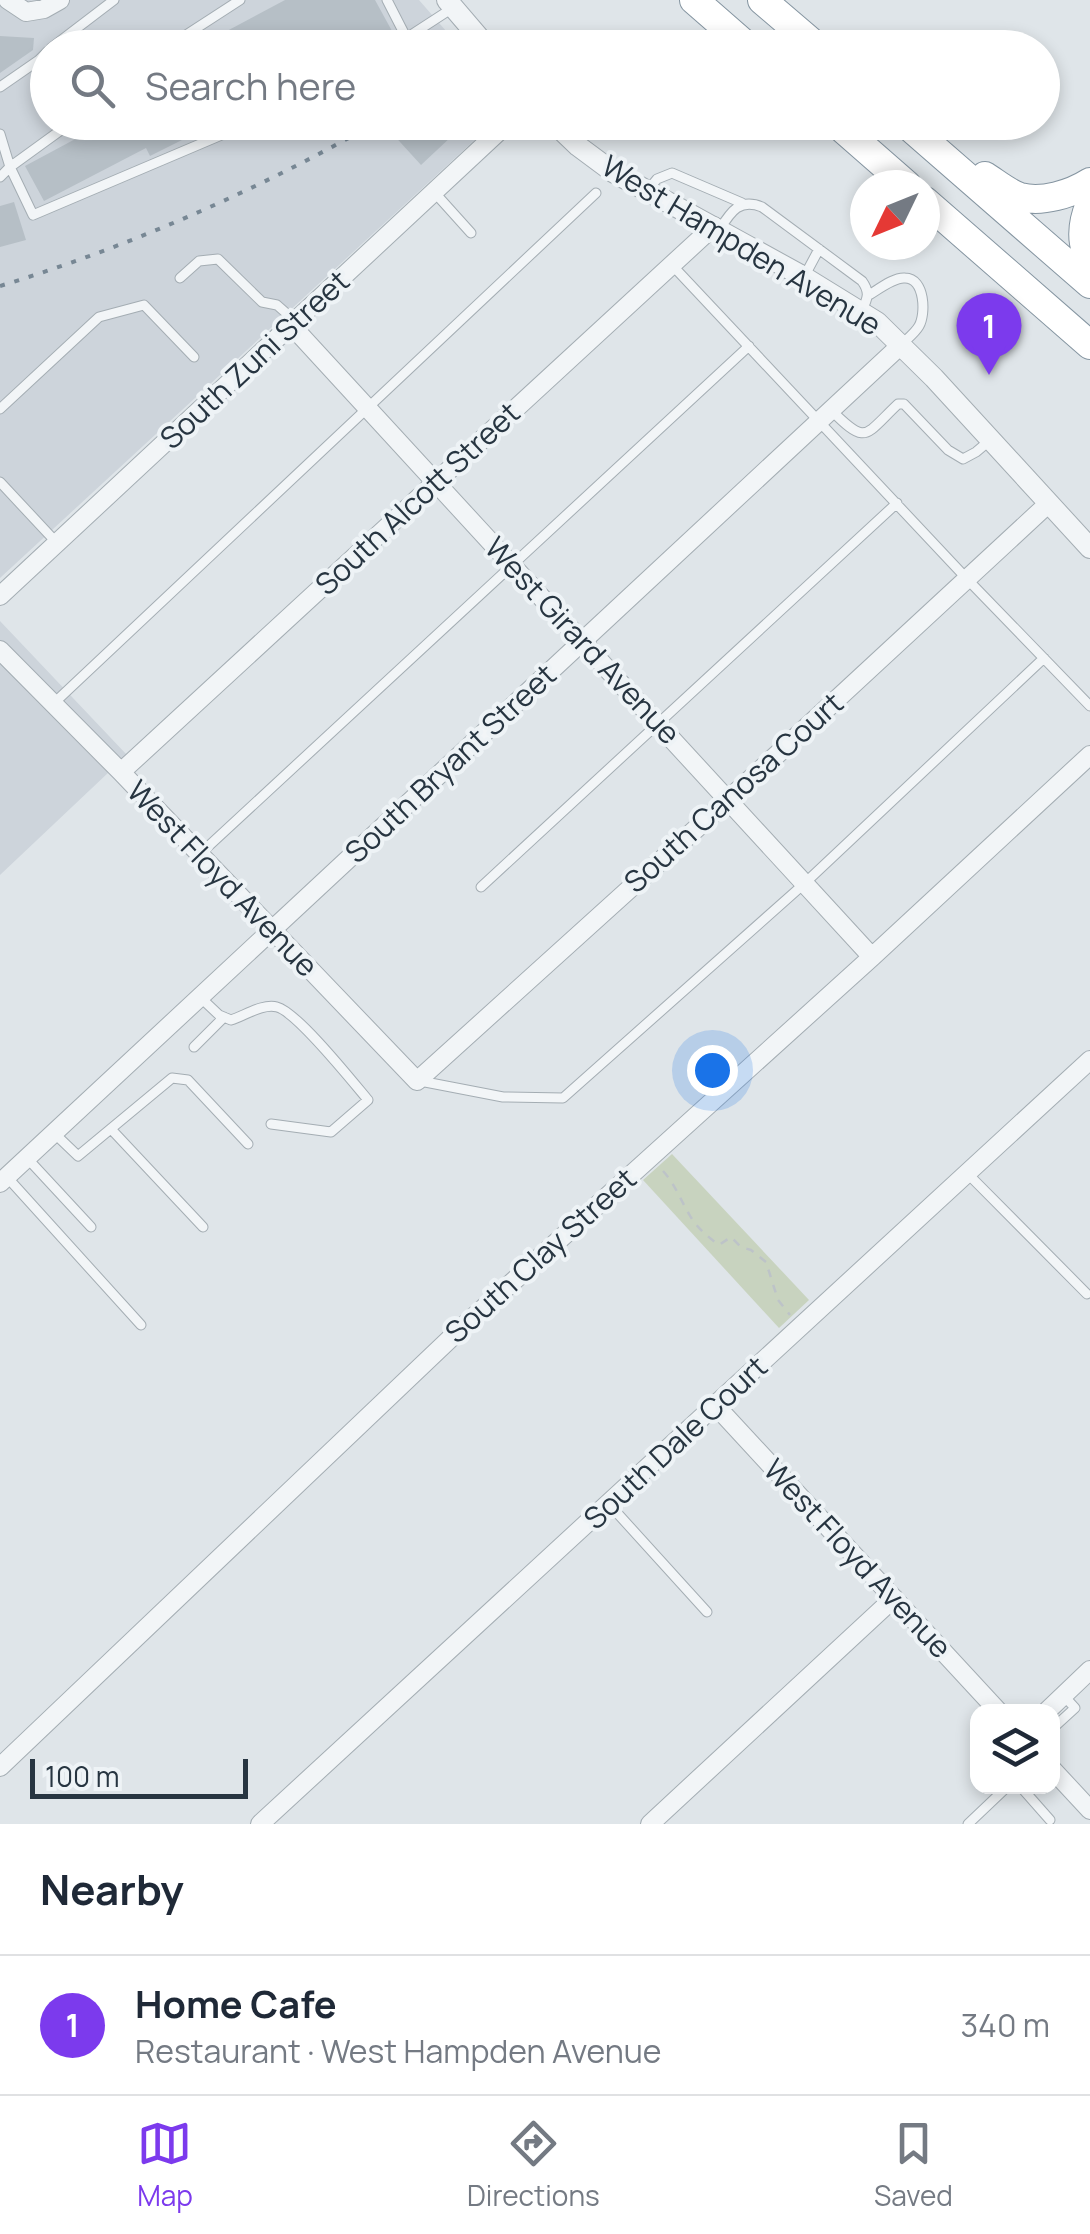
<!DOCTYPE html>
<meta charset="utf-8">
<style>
body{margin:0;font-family:Manrope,sans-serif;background:#f6f6f7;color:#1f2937}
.controls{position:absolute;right:30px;bottom:30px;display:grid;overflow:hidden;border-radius:20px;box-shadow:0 5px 15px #0003}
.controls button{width:90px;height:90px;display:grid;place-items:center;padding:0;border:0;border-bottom:2px solid #e0e1e3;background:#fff;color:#1f2937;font:50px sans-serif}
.compass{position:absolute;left:850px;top:170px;width:90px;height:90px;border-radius:50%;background:#fff;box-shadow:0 5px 15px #0003;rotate:227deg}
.scale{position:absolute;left:30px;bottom:25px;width:218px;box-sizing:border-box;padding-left:10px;border:5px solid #273541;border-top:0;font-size:28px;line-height:35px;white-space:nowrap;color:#273541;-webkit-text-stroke:8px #eef3f6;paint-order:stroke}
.you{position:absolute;left:712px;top:1070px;width:35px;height:35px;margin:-25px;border:8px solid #fff;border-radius:50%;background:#1a73e8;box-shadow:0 0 0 15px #1a73e833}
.badge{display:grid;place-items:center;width:65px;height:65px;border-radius:50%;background:#7c3aed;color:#fff;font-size:32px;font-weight:700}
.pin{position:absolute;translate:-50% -82px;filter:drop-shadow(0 2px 5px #0008)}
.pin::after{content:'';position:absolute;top:52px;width:35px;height:30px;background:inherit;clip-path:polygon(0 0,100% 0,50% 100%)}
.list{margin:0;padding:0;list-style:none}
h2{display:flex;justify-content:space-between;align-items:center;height:130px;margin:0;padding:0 40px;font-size:42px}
h2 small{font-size:32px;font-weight:400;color:#747a83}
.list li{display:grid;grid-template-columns:65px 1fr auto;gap:30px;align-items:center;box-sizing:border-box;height:140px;padding:0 40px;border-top:2px solid #e0e1e3}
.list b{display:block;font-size:38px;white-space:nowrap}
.list p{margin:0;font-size:32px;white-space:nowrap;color:#747a83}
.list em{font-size:32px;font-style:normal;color:#747a83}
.icon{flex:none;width:55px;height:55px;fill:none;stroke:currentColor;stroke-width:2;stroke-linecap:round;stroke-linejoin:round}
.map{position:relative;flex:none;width:1090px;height:1824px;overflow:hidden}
.search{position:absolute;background:#fff;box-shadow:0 5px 15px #0003;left:30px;right:30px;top:30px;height:110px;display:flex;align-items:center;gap:25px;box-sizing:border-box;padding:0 35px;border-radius:55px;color:#747a83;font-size:38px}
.sheet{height:270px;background:#fff}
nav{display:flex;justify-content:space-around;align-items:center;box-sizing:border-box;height:140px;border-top:2px solid #e0e1e3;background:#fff;font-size:28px;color:#747a83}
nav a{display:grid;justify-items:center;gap:5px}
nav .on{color:#7c3aed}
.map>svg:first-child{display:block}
</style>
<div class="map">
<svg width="1090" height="1824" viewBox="0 0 1090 1824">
<rect width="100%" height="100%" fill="#dfe5e9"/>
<path fill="#cdd4db" d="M0,0H419L460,47L48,48V122L493,123L0,578Z
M0,621L127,755L0,875Z"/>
<path fill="#c8d3bf" d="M672,1154L809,1300L779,1328L643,1180Z"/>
<path fill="#b6bfc6" d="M285,0H375L392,31L361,48H195Z
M0,36L34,38L33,50L0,73Z
M107,122H218L150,156L146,148L44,201L25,166Z
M399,122H403L410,130L419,122H467L421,165L390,131Z
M14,202L26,240L0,247V206Z"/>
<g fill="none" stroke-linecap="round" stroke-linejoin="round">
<g stroke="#a4adb3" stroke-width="11">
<path id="service" d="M387,0L407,39
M51,48L114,0
M166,48L240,0
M391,48L451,9
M0,87L39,60L48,51
M72,122L10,167L33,215L252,122
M0,134L10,167L0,177
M648,190L657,179L672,173L742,203
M435,193L471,233
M720,229C731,211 740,198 762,207L862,281C870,292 868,298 862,310
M672,265L968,580L1090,706
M804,277L819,249
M180,278L199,261L218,259L262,302L277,305L294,320
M869,295C879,289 894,277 905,278C925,278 926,314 919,326C915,333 907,339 902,344
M0,409L99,317L144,305L194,357
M831,410C867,446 864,436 898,404H904L948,450L963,459L976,452L989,441
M0,482L56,542
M53,704L596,193
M200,854L749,346
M481,887L897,503
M200,997L219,1015L231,1020C244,1016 263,1003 277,1007C297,1012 352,1081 368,1100L331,1132L271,1124
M194,1047L224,1017
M420,1081L503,1097L563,1098L805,883L1044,658
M111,1129L203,1227
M54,1133L78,1156L172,1078L188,1080L248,1144
M27,1158L91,1227
M967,1173L1087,1294
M7,1177L141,1325
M609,1504L707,1612
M1052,1729L1075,1708L1064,1696
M1020,1786L1050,1820
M968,1824L1008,1786"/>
</g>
<g stroke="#a4adb3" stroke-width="20">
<path id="minor" d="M8,0L26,12L44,9L60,0
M292,326L872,957
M0,596L509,122
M0,650L121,772L417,1081L729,799L1049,503
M121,772L714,226
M0,1183L902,344
M716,1406L999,1712
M1046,1712L1090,1670
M0,1767L455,1334L872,957L1090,755
M1052,1769L1090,1810
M260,1824L1090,1060
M650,1824L894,1598"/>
</g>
<g stroke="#a4adb3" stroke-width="22">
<path id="tertiary" d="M447,0L488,48
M553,122L578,146L613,172L804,277L877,322L934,378L1090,548"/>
</g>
<g stroke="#8595a1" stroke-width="30">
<path id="trunk" d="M694,0L749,48
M762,0L818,48
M835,122L907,185
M904,122L1090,284
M985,176C996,183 1008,193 1020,197C1042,203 1071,194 1090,182
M925,201L1090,345
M1090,204C1082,223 1080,242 1090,260"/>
</g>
<path stroke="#bdc3c8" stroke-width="2.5" stroke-dasharray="8 8" stroke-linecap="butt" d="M663,1171C675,1184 680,1199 689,1214C696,1227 707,1236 719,1245L731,1237L741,1247L751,1250L766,1262L778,1300L790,1315"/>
<use href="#service" stroke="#f2f5f7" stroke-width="9"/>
<use href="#minor" stroke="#f2f5f7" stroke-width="18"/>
<use href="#tertiary" stroke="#f2f5f7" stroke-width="20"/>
<use href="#trunk" stroke="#fff" stroke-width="28"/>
<path stroke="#778794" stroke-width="4" stroke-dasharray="5 10" stroke-linecap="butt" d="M0,286C131,246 258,190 377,122"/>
</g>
<g text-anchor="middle" stroke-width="8" stroke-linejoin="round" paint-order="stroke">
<g font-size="30" fill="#273541" stroke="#eef3f6">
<text transform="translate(741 246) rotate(31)" y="10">West Hampden Avenue</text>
<text transform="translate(255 360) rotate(-43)" y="10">South Zuni Street</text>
<text transform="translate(418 499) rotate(-43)" y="10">South Alcott Street</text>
<text transform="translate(582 641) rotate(47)" y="10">West Girard Avenue</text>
<text transform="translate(451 764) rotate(-43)" y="10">South Bryant Street</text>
<text transform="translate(734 793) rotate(-42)" y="10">South Canosa Court</text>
<text transform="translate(222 879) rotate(46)" y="10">West Floyd Avenue</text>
<text transform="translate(541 1256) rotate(-42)" y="10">South Clay Street</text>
<text transform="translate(676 1443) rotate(-43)" y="10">South Dale Court</text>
<text transform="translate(857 1559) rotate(47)" y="10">West Floyd Avenue</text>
</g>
</g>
</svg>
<div class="controls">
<button><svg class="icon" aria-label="layers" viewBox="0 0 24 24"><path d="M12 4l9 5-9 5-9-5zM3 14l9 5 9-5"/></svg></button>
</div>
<svg class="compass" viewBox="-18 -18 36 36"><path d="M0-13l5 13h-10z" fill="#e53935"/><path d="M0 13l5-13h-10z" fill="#747a83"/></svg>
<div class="scale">100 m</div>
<div class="you"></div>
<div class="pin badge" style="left:989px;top:375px">1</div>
<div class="search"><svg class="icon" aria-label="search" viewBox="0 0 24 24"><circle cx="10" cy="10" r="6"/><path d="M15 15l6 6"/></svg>Search here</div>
</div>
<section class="sheet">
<h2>Nearby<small></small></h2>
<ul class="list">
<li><span class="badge">1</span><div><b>Home Cafe</b><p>Restaurant · West Hampden Avenue</p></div><em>340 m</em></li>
</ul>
</section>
<nav>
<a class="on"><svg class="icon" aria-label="map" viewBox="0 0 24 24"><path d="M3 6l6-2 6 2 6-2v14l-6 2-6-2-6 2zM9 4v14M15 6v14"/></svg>Map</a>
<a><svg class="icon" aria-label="directions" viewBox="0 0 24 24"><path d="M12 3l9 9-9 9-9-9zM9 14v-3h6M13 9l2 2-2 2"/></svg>Directions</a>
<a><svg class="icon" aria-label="saved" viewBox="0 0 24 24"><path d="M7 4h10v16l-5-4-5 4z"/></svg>Saved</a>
</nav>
